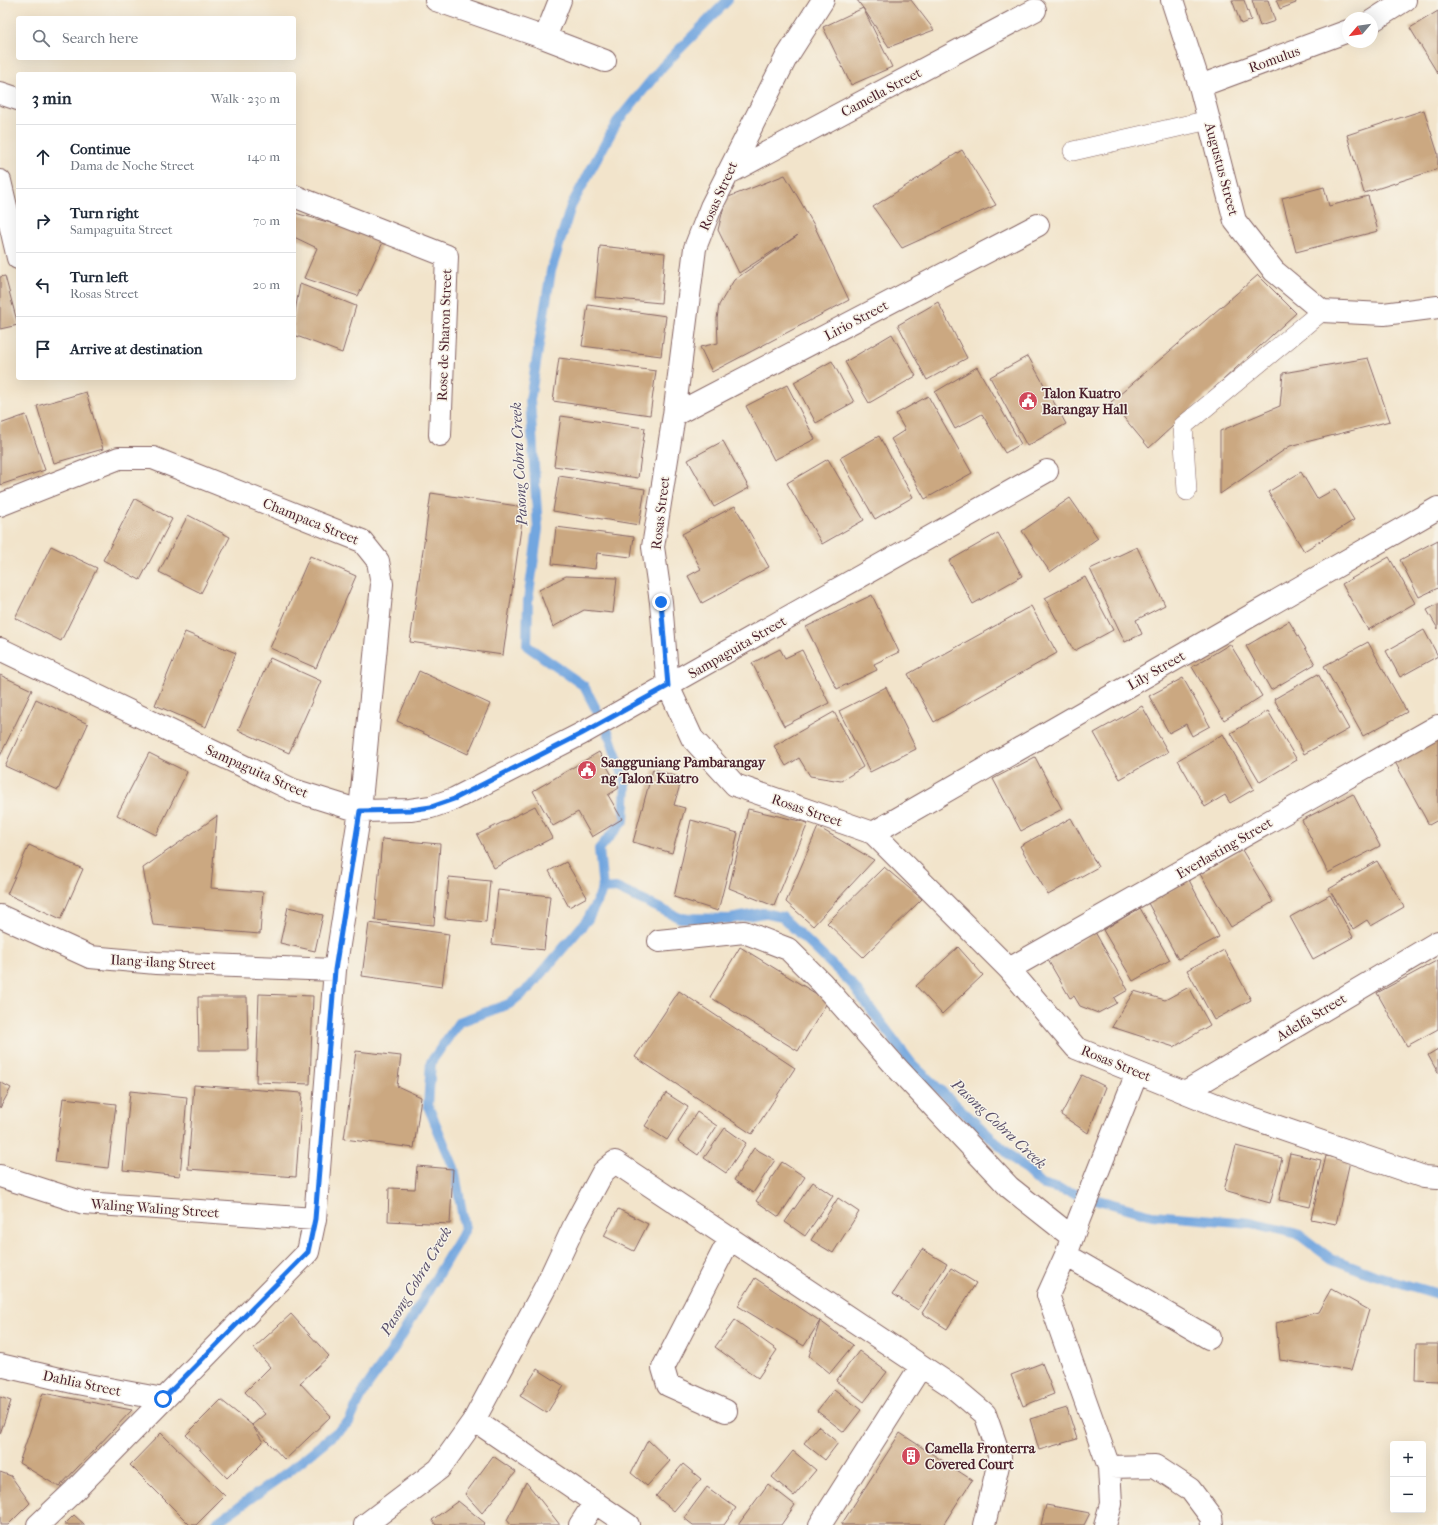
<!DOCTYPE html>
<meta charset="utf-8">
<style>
body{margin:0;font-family:"IM FELL French Canon",serif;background:#f6f6f7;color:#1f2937}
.controls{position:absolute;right:12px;bottom:12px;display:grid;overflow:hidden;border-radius:4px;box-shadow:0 4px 16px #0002}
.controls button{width:36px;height:36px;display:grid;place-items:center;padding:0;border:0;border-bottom:1px solid #e0e1e3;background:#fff;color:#1f2937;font:20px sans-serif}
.compass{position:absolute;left:1342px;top:12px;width:36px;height:36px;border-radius:50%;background:#fff;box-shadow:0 4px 16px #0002;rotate:241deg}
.stop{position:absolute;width:12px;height:12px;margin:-9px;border:3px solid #1a73e8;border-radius:50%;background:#fff}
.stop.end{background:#1a73e8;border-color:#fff;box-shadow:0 1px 4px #0008}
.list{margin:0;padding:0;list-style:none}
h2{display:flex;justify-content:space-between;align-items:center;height:52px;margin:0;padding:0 16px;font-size:17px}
h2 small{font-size:13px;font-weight:400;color:#747a83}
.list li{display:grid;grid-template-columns:26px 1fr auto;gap:12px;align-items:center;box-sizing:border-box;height:64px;padding:0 16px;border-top:1px solid #e0e1e3}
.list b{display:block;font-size:15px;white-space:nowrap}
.list p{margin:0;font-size:13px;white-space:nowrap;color:#747a83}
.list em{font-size:13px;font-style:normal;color:#747a83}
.icon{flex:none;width:22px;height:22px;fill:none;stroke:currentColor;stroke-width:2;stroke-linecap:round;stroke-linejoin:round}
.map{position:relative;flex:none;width:1438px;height:1525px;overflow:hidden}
.search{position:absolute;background:#fff;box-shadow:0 4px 16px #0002;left:16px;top:16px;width:280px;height:44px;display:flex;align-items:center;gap:10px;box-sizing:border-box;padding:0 14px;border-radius:4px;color:#747a83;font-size:15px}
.panel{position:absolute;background:#fff;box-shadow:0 4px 16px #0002;left:16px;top:72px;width:280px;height:308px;border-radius:4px}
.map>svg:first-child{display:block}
</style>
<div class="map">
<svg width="1438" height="1525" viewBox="0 0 1438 1525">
<rect width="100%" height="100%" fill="#f7f3e8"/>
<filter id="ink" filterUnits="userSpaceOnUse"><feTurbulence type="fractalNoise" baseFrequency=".025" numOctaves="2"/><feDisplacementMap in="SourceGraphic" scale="8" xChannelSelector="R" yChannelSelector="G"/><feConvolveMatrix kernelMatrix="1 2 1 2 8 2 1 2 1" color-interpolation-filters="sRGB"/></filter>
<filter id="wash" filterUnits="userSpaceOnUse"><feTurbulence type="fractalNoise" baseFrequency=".012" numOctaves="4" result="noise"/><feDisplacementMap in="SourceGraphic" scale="16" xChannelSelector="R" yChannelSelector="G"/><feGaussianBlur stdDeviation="0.9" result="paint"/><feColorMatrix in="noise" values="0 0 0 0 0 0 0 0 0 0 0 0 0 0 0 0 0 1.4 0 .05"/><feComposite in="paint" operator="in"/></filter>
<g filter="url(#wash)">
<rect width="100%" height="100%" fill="#f2e4cb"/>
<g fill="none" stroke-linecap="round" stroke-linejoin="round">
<path stroke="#72a6df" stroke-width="10" d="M603,889L616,888L680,918L730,919L763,913L782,917L851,983L912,1064L1041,1184L1152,1215L1251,1223L1298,1234L1330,1258L1374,1275L1438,1294
M213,1525L289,1471L349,1422L365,1389L396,1345L465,1229L454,1168L428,1106L431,1062L459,1022L509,1004L530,987L588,919L603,889L599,849L624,820L626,784L608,732L584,686L527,646L528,601L538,529L530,400L551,271L571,206L617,122L663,66L728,0"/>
</g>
<g id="blocks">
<path fill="#cba881" d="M857,0H911L934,30L889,47L863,8L892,67L851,85L823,27L863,8Z
M1232,0H1244L1251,20L1241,24Z
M1252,0H1268L1275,21L1260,26Z
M1276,0H1295L1296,3L1280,9Z
M1438,11V74L1410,28Z
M1424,110L1438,154V169L1364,193L1347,135Z
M962,150L996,205L902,248L873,207Z
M785,175L814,225L849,300L712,372L700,347L718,343L717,319L719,305L734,280L798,235L739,273L718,230L726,198Z
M1324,187L1329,206L1368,196L1378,231L1296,252L1282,198Z
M295,213L385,238L358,296L304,278L317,248L294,237Z
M600,246L665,253L661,303L595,297Z
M1258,275L1296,313L1149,448L1111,402Z
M5,276L18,325L0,329V277Z
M300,284L356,306L342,353L294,335V317Z
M938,302L967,358L927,380L898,325Z
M588,305L666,316L661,356L582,346Z
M892,334L916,376L869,403L845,362Z
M1028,356L1066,424L1027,446L990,377Z
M559,358L656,371L650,415L553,401Z
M1368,358L1390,421L1290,446L1220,494V431L1280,406L1283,373Z
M832,361L854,402L816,423L794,382Z
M977,367L1021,444L1005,453L982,414L955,429L935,392Z
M787,385L815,439L774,460L746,406Z
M86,392L103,449L54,463L37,406Z
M928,396L972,473L925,499L891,439L905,430L896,414Z
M26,415L45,470L0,485V424Z
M561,416L645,428L638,478L554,466Z
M879,436L913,497L875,519L840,458Z
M723,441L749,488L714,507L688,460Z
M828,459L864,520L822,544L787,483Z
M1301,472L1317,499L1335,489L1354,520L1304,551L1268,492Z
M559,476L645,489L639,525L553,511Z
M431,493L524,507L503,655L410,642Z
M1070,498L1098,538L1050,572L1022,531Z
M135,499L172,519L140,580L103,560Z
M735,506L769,567L702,603L688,576L701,569L682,534Z
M188,515L230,537L201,593L159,572Z
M556,527L634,537L631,557L597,553L595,569L552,564Z
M998,533L1022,576L973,604L949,561Z
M1438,540V588L1419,597L1400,560Z
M51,546L97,568L61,641L15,618Z
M1137,547L1165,605L1136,620L1142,634L1125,642L1090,569Z
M310,556L356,576L316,668L270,648Z
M1389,557L1415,603L1368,630L1342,584Z
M566,576L617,578L613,613L584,610L553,627L539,590Z
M1085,577L1113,630L1074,651L1045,598Z
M872,595L899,652L874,664L877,670L837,689L806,627Z
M1438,604V629L1427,610Z
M1031,606L1057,653L934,722L908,674Z
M1289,621L1315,664L1271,690L1246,646Z
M1424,630L1438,656L1400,677L1386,651Z
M185,632L236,653L206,727L155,705Z
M1368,642L1407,712L1363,736L1324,666Z
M1230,644L1262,696L1224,720L1192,667Z
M780,649L785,658L802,650L829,703L784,726L752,663Z
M270,658L321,681L289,753L238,730Z
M419,671L490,704L468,754L397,721Z
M1318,674L1349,729L1304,754L1274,699Z
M0,675L32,690L0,756Z
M1183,678L1210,726L1192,736L1186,724L1169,733L1149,696Z
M886,687L916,749L870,772L839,711Z
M36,699L88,724L58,790L5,766Z
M1142,706L1168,752L1120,779L1094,733Z
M1268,711L1297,760L1260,782L1231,733Z
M834,712L863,767L841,781L810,776L799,758L786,766L774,746Z
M1223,734L1254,789L1230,803L1225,795L1205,807L1178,760Z
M1438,739V820L1429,825L1395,762Z
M599,752L619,788L608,795L622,819L592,837L578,812L553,826L533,791Z
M149,753L187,772L156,835L117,815Z
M1035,757L1062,809L1021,831L993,779Z
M653,769L682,778L674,805L685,808L672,853L633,842Z
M1353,794L1380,846L1328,873L1302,820Z
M535,806L552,838L494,868L477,835Z
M748,809L808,823L774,906L729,888Z
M217,816L211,888L263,892L260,934L153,925L143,868Z
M1071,818L1098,867L1048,895L1020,846Z
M691,820L738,833L718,911L674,897Z
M818,827L874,860L813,926L786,902Z
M382,839L440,844L434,925L375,920Z
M29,845L83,869L61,919L7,894Z
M1242,850L1273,902L1231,927L1200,874Z
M1377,861L1404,907L1371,926L1367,920L1353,929L1329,889Z
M566,862L587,897L569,907L549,871Z
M884,867L922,899L863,957L827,923Z
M449,877L490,881L486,922L445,918Z
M1189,880L1219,937L1178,959L1148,903Z
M498,890L550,896L544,950L492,944Z
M1330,895L1353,937L1313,959L1290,917Z
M288,907L323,915L315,951L280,943Z
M1140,908L1170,960L1133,981L1103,930Z
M369,923L449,934L442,987L362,976Z
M1095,932L1128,990L1114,998L1117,1003L1098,1013L1080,1006L1074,996L1070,998L1048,960Z
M740,947L828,1001L798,1051L710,997Z
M958,947L983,975L942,1014L916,986Z
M1224,950L1251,1000L1214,1020L1187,970Z
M1438,960V1029L1407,1046L1377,993Z
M1189,987L1210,1025L1174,1047L1112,1027L1134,991L1165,1000Z
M679,991L795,1068L752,1134L635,1057Z
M259,994L313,996L310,1084L256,1082Z
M198,997H247L248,1050H199Z
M1438,1049V1073L1428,1055Z
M356,1051L401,1056L397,1086L421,1097L414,1148L344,1139Z
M1082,1075L1106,1087L1088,1133L1061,1115Z
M0,1082L11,1088L0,1108Z
M194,1085L302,1093L296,1177L188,1169Z
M130,1091L187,1097L180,1176L123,1170Z
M666,1093L688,1107L667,1140L645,1126Z
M63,1098L116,1104L108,1168L55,1162Z
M697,1112L717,1126L698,1155L678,1141Z
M725,1128L746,1143L726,1173L704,1158Z
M1236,1146L1282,1158L1270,1203L1224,1190Z
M754,1148L775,1160L753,1193L734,1180Z
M1290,1153L1321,1160L1310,1207L1279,1200Z
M1326,1156L1350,1161L1336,1224L1311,1219Z
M782,1162L805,1177L779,1217L756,1201Z
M417,1166L453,1169L450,1224L388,1221L389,1188L415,1189Z
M813,1182L833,1196L805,1236L785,1222Z
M838,1198L859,1212L833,1253L811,1240Z
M618,1209L648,1224L634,1251L604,1236Z
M922,1249L947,1264L918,1310L893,1294Z
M951,1268L976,1283L947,1329L922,1313Z
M755,1278L820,1321L853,1345L830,1373L809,1356L820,1321L804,1346L738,1306Z
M1331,1289L1369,1310L1351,1370L1280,1360L1276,1323L1318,1312Z
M291,1314L329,1356L300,1383L331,1416L285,1460L252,1425L263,1442L227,1478L186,1435L221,1400L252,1425L265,1414L245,1392L270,1367L254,1348Z
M735,1320L777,1350L758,1378L715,1347Z
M1416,1344H1438V1381L1415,1380Z
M859,1351L887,1372L864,1402L836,1381Z
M1042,1363L1054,1394L1023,1406L1011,1375Z
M537,1369L564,1386L547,1413L520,1396Z
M834,1389L861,1410L844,1432L817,1411Z
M43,1393L132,1410L59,1487L19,1463Z
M0,1397L11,1401L0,1434Z
M1067,1408L1077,1439L1039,1450L1030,1419Z
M818,1426L838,1443L825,1460L804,1443Z
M161,1433L225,1496L196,1525H190L130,1465Z
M900,1433L972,1480L943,1525H841Z
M648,1440L670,1461L647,1486L631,1473Z
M793,1451L816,1470L794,1496L772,1477Z
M493,1456L516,1472L482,1513L465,1494Z
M683,1464L701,1479L674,1511L656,1496Z
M0,1472L11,1476L30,1503L8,1525H0Z
M526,1482L560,1525H511L507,1520Z
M768,1484L795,1505L781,1525H738Z
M707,1487L736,1508L724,1525H693L684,1518Z
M458,1501L485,1523L483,1525H436L432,1520Z
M1046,1505L1090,1513L1084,1525H1041Z
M74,1515L85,1525H64Z"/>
</g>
</g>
<g filter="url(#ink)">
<use href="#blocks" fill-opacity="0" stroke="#856463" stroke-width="1"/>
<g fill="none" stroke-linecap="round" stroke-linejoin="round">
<g stroke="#856463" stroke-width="20">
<path id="lane" d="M1073,151L1209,120
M1187,491L1183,426L1322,311"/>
</g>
<g stroke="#856463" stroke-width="24">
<path id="street" d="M436,0L545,38L605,61
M823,0L786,58L711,207L695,248L674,415L653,547L661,602L668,686L692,738L735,785L873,833L1009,969L1076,1048L1229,1110L1424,1177L1438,1178
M1172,0L1200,86L1235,221L1274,271L1322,311L1384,314L1438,307
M1372,21L1405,0
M545,38L560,0
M1200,86L1348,31
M0,93L18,99
M727,174L1035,10
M0,181L18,258
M294,196L447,256L440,435
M674,415L1038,225
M0,505L119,458H153L362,541L378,561L382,584L360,811L335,970L315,1219L308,1252L74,1491L38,1525
M0,649L293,790L360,811L410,810L431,807L454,799L581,734L1047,471
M873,833L1438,508
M0,916L90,957L156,963L335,970
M659,941L744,932L788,949L822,983L898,1069L1009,1187L1072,1237
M1009,969L1438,726
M1185,1092L1438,942
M0,1176L84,1203L315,1219
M1066,1255L1209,1338
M0,1365L77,1383L163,1399
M726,1411L668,1385L663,1368L730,1238
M474,1420L628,1525
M1109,1467L1155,1466L1190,1489L1211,1517L1212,1525
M365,1525L439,1469L474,1420L546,1286L574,1226L603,1172L615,1162L953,1387L985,1414L1000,1457L984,1525
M580,1525L595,1502
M820,1525L921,1366
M1105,1525L1111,1504L1109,1467L1048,1295L1066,1255L1079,1219L1137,1073"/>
</g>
<use href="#lane" stroke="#fff" stroke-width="19"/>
<use href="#street" stroke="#fff" stroke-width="22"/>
</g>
</g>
<g fill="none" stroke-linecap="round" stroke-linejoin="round" filter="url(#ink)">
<path stroke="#1a73e8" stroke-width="5" d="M163,1399L308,1252L315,1219L335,970L360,811L410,810L431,807L454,799L581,734L668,686L661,602"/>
</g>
<defs>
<g id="civic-disc" transform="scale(1)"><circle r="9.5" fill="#d1495b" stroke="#f7f3e8"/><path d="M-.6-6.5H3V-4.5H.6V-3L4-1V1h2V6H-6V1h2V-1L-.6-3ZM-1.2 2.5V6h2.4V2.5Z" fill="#fff"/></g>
<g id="building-disc" transform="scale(1)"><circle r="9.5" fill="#d1495b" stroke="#f7f3e8"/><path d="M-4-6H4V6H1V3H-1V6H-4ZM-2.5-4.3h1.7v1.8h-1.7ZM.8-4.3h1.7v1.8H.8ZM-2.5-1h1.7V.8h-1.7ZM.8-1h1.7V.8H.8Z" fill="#fff"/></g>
</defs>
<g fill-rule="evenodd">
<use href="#civic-disc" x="1028" y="401"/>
<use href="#civic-disc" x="587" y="770"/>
<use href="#building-disc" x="911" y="1456"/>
</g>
<g text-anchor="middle" stroke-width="3" stroke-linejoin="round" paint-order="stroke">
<g font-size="14" fill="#4a1f2b" stroke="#f7f3e8">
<text transform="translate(1274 59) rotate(-20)" y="5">Romulus</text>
<text transform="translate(881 92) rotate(-28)" y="5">Camella Street</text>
<text transform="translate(1222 169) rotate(75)" y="5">Augustus Street</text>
<text transform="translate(718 196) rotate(-66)" y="5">Rosas Street</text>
<text transform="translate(856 320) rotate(-28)" y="5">Lirio Street</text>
<text transform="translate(444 335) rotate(-88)" y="5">Rose de Sharon Street</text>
<text transform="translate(660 513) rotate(-83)" y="5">Rosas Street</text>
<text transform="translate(311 521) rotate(22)" y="5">Champaca Street</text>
<text transform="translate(737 647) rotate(-30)" y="5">Sampaguita Street</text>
<text transform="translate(1156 670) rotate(-30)" y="5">Lily Street</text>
<text transform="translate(257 771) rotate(24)" y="5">Sampaguita Street</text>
<text transform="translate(807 810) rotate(19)" y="5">Rosas Street</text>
<text transform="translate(1224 848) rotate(-30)" y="5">Everlasting Street</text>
<text transform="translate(163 962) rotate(3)" y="5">Ilang-ilang Street</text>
<text transform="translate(1311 1017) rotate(-31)" y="5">Adelfa Street</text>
<text transform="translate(1116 1063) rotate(22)" y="5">Rosas Street</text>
<text transform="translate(155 1208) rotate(4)" y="5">Waling Waling Street</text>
<text transform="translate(82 1383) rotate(12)" y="5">Dahlia Street</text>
</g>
<g font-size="14" font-weight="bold" fill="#4a1f2b" stroke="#f7f3e8" text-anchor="start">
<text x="1042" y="398">Talon Kuatro<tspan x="1042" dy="16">Barangay Hall</tspan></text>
<text x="601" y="767">Sangguniang Pambarangay<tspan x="601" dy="16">ng Talon Kuatro</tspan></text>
<text x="925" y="1453">Camella Fronterra<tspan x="925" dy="16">Covered Court</tspan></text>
</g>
<g font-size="15" font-style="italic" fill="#584e6a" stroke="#f7f3e8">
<text transform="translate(519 464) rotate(-93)" y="5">Pasong Cobra Creek</text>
<text transform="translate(999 1124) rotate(43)" y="5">Pasong Cobra Creek</text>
<text transform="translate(416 1281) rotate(-59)" y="5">Pasong Cobra Creek</text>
</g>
</g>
</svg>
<div class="controls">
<button>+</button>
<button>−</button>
</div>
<svg class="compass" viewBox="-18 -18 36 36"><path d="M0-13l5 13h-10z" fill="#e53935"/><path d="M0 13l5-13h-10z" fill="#747a83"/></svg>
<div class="stop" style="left:163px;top:1399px"></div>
<div class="stop end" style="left:661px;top:602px"></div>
<div class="search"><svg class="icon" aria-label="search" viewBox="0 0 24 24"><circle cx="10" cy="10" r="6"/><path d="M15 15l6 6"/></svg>Search here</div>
<section class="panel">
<h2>3 min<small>Walk · 230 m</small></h2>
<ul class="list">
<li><svg class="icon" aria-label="ahead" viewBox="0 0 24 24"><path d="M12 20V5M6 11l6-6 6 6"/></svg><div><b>Continue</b><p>Dama de Noche Street</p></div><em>140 m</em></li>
<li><svg class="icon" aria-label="right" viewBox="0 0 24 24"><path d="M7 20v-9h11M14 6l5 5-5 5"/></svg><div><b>Turn right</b><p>Sampaguita Street</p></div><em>70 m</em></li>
<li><svg class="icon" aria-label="left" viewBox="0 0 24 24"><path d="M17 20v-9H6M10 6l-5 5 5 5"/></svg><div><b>Turn left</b><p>Rosas Street</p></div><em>20 m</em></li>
<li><svg class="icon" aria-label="arrive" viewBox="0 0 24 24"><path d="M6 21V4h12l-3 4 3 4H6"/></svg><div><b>Arrive at destination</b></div></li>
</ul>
</section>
</div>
